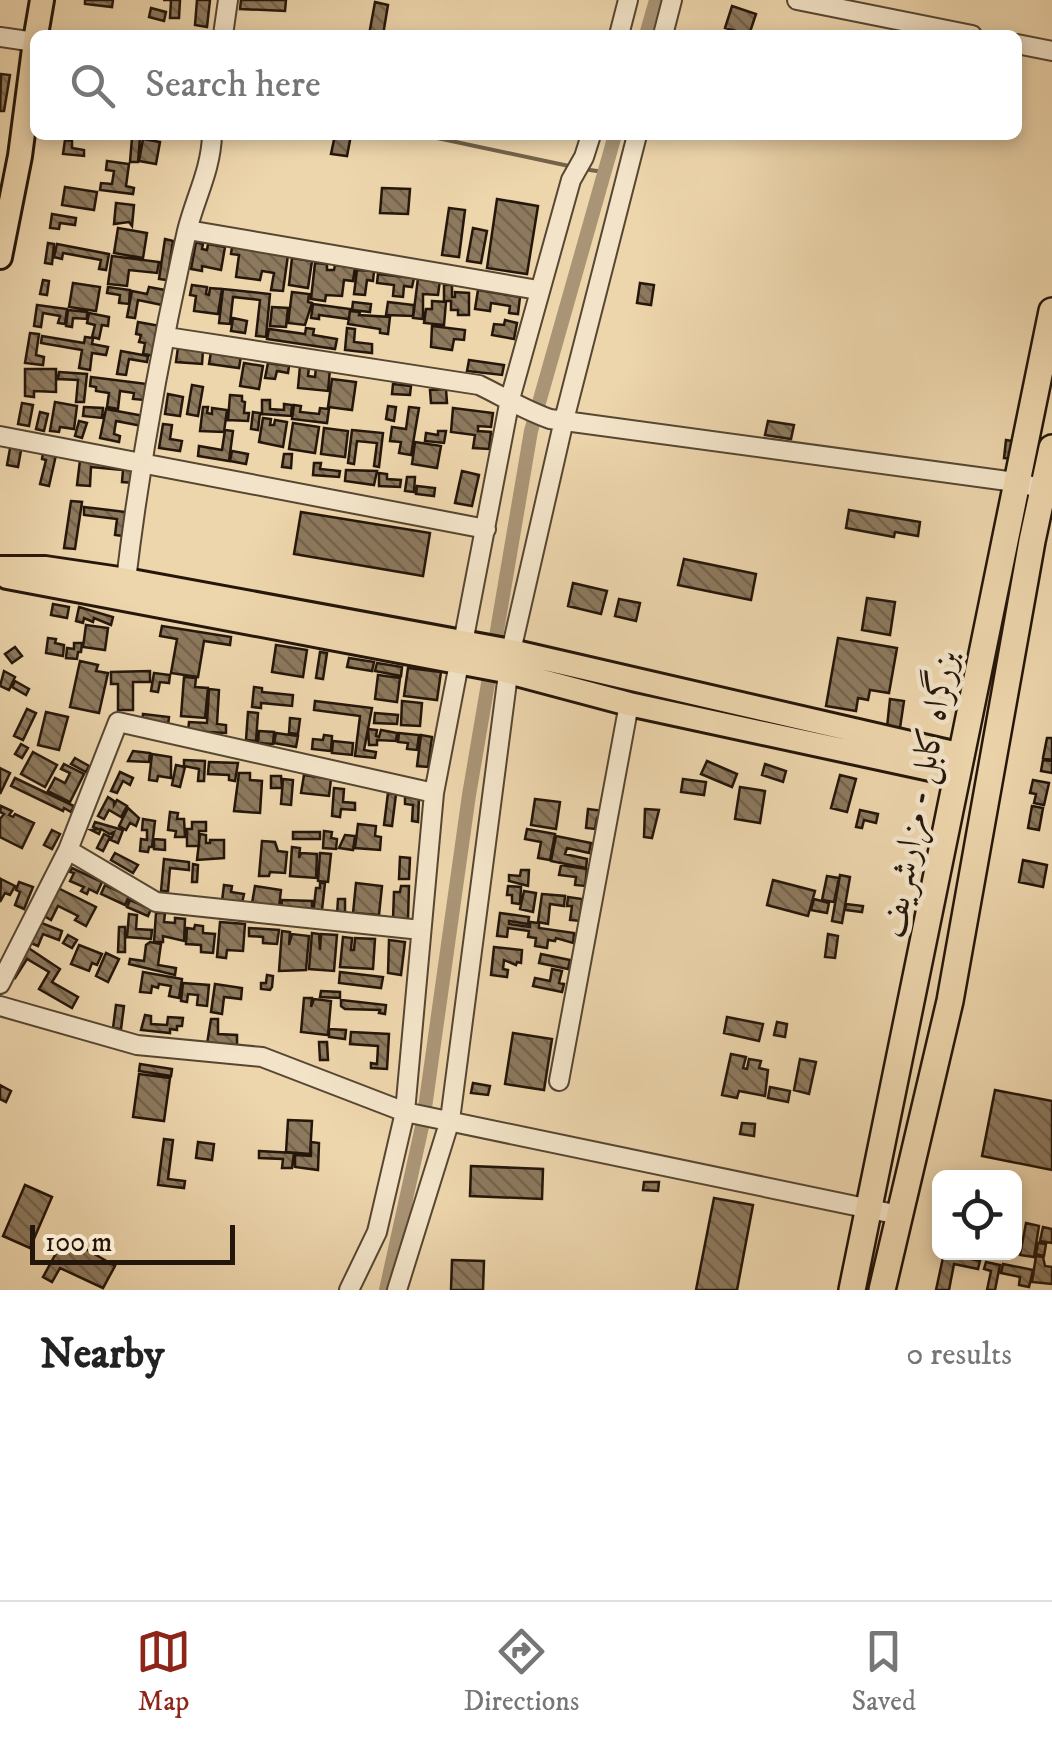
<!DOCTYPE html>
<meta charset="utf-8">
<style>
body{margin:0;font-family:"IM FELL DW Pica",Amiri,serif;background:#f2f2f2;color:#222}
.controls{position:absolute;right:30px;bottom:30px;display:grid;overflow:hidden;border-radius:15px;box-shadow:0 5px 15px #0003}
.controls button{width:90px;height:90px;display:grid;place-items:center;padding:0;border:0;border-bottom:2px solid #e0e0e0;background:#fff;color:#222;font:50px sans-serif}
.scale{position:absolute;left:30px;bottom:25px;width:205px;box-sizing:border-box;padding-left:10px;border:5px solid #24160a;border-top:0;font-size:28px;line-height:35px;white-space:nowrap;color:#24160a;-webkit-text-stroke:8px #f3e4c9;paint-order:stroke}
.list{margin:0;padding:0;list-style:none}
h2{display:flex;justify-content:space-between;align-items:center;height:130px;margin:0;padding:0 40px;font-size:42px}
h2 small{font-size:32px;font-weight:400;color:#767676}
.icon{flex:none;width:55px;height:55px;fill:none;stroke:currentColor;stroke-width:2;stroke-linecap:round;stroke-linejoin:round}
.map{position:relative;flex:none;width:1052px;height:1290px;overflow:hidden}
.search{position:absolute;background:#fff;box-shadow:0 5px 15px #0003;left:30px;right:30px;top:30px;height:110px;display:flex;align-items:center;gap:25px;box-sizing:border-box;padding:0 35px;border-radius:15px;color:#767676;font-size:38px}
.sheet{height:310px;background:#fff}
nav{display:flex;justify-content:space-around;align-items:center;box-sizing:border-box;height:140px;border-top:2px solid #e0e0e0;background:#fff;font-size:28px;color:#767676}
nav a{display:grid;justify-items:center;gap:5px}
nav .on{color:#8f2418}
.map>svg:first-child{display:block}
</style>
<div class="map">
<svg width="1052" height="1290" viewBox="0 0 1052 1290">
<defs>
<pattern id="building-back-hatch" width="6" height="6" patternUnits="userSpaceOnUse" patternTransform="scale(2.5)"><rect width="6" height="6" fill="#8d795e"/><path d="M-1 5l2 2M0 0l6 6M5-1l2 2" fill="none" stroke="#73624c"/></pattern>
</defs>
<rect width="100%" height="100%" fill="#edd5ac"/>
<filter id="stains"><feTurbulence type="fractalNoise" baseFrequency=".002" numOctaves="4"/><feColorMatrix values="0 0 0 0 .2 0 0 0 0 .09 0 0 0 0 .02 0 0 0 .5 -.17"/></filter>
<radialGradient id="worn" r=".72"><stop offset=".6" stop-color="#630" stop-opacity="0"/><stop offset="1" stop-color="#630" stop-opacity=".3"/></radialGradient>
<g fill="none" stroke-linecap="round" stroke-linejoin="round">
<path stroke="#74624a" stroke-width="4" d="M423,135L569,166
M583,169L604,172"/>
<path stroke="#a99475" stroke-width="14" d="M646,35L656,0
M386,1290L423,1122L469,795L531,431L615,135"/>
</g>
<path fill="url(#building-back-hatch)" stroke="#24160a" stroke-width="2.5" d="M85,0H113L112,7L85,4Z
M163,0H180L179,18H170L171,0Z
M197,0H210L207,27L195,25Z
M241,0H286L285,11L240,9Z
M375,2L388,5L383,35H369Z
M732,6L756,14L749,35L725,28Z
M151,8L166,12L164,21L149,17Z
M1,74L10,75L4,111H0Z
M335,135H351L347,156L331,154Z
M132,138H140L138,162H130Z
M143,139L160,142L156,164L139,161Z
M65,140L72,141V148L84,150V156L63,154Z
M107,161L129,164L126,186L134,188L133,194L100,190L101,183L112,184L114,171L106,170Z
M65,187L97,192L94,210L62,205Z
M382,188L410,189L408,214L380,213Z
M497,199L538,206L527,274L487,268Z
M116,203L134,205L132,226L129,222L114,224Z
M449,208L465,210L459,257L442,255Z
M52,214L76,218L75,225L60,223L59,229L50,228Z
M118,228L147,233L143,258L114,253Z
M473,228L487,231L481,263L467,261Z
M165,239L173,241L167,280L159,279Z
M196,242L203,244L202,249L207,250L208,244L225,247L221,270L202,266V271L191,269Z
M48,243L54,244L52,264L45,263Z
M57,244L109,254L106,270L99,269L101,260L63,253L62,259L54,257Z
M232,247L288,255L283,291L271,290L274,273L262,271L260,280L236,277L239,255L231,254Z
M112,256L159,262L157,273L129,270L127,286L108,284Z
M292,258L312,261L308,288L289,285Z
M315,263L327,264V270H334L335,265L355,267L353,281L344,280L342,296L326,295L325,301L311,299Z
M357,270L374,271L373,281L367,280L365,295L354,294Z
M378,274L414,278L412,287L404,286L403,297L393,296L394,285L377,283Z
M418,278L440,280L438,295L423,294V319L413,318Z
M43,280L49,281L47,295L40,294Z
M73,283L100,287L96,311L69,307Z
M640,283L654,285L651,305L637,303Z
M192,285L207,287L206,294L209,295L210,288L222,289L218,314L194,311L196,296L190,295Z
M444,285H452V297H455V292L469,293V315H458V310H451V301H444Z
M108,287L130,290L129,304L119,303L120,295L107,293Z
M149,287L165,290L162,305L138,300L135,318L127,317L132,291L147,294Z
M223,289L270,294L266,337L256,336L260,300L233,297L230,324L219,323Z
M478,290L520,297L518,314L509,313L510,306L491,303L490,311L475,309Z
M292,292L309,294L308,302L312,303L305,325L288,323Z
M432,301L446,302L444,325L424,323L426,309H432Z
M353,302L371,304L370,312L352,310Z
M388,302L414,305L413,316L386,315Z
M313,304L350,309L349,319L319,315V319L311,318Z
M37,305L67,309L65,324L58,323L60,316L43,313L41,327L34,326Z
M272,307L288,308L286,327L270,326Z
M68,310L87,312V319L73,318L72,327L66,326Z
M350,311L360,312L359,315L390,317L388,334L380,333V329L348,324Z
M89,313L109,317L108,326L102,325L99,339L92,337L95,325L87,323Z
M233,318L247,321L245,333L231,331Z
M505,320L517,323L514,339L492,335L494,324L504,325Z
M138,322L160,326L155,356L143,354L145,343L139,342L141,335L136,334Z
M432,326L465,330L464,340L454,339L452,350L431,347Z
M306,328L314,329L313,335L337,339L335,349L267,339L269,329L305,334Z
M347,328L355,329L354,342L372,344V353L345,350Z
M30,333L39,334L36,355L44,357L43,365L25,363Z
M42,336L84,343L85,337L93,338L92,344L108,347L106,355L92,353L90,370L79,368L82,350L41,343Z
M178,347L203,350L202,364L176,362Z
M121,351L148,356L147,362L129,359L126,375L117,374Z
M211,352L241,356L239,368L209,364Z
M469,360L504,365L502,375L467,371Z
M244,363L263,366L259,389L240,386Z
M268,363L289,366L288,373L277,371L275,379L265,378Z
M300,366L309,367L308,376L315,377L316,367L330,369L328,391L298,388Z
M25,369H56V392L34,391V397L25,396Z
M59,372L87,374L84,402H76L78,380L58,379Z
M91,377L147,384L144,400L133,399L134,393L120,391L118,409L107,407L109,393L96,391V387L90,386Z
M332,379L356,382L352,410L328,407Z
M393,384L411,386L410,395L392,394Z
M192,385L203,387L198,416L187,414Z
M446,389L447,403H431L430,390Z
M168,394L183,397L180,416L165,414Z
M230,395L242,396V401L245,402L244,413H249L248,421L228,420Z
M262,400H270V409L284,410V404L292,405L291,416L262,414Z
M55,402L77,406L74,429L60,427L59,432L50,431Z
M22,403L33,405L29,426L18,424Z
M294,405L301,406L300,412L319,414L320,408L329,409L327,423L292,419Z
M388,406L396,407L394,421L386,419Z
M84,407L103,408L102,418L83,416Z
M203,407H208L207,413L212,414V408L227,410L224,432L200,431Z
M409,407L419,408L411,455L399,453L401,442L390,441L392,427L406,429Z
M453,408L493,413L491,427L478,426V431L491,432L489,449L473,448L475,435L451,432Z
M106,409L144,416L142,426L116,421L114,434L120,436L119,442L100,438Z
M40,412L48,414L44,431L36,429Z
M253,412L260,413L258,430L251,429Z
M263,418L271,419L270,425H274L275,420L287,422L283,447L259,442Z
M79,421L87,423L82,438L75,436Z
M768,421L794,425L791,439L765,435Z
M293,423L319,427L315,453L289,449Z
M163,424L172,425L170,439L182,441L180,451L159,448Z
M324,428L348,431L345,457L321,454Z
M225,430L233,431L229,461L198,456L199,446L222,450Z
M352,430L383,433L379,467L374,466L377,443L357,441L354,464L348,463Z
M438,431H446L444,443L425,441L426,433L438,435Z
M1006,440L1018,442L1016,459L1004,458Z
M415,442L441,446L437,468L412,464Z
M11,443L22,445L18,467L7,465Z
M232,451L248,454L246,464L230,461Z
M43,452L56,455L49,486L40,484L46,460L42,459Z
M284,454H292L291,468L282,467Z
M80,460L136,465L134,483L122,482L123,470L91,467L90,486L77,485Z
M314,463H321L320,469L340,471L339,477L313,475Z
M346,470L377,471L374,485L345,481Z
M462,471L479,475L472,506L455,503Z
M379,473L387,474V479L401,480L400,487L379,486Z
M407,477H415L414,492L405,491Z
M417,486L435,488L434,496L416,494Z
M71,501L82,502L75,549L64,548Z
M84,507L126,512L123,536L115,535L117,519L84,515Z
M849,510L920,522L918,536L895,532L894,537L846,528Z
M301,512L430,533L423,576L294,554Z
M684,559L756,574L751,600L678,585Z
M573,583L607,591L601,614L568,606Z
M867,598L895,602L890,635L862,630Z
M619,599L640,603L636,621L615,616Z
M53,604L69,607L67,618L51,615Z
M79,607L113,617L111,625L94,618L93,622L84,618L83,623L76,621Z
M86,625L108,628L105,650L83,647Z
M162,626L231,637L230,645L204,641L198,677L171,673L177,639L160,636Z
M48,638L56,639L55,643L64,645L63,656L46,653Z
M838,638L897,648L889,693L870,690L868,700L858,698L856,711L826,706Z
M74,643H82L81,652H78L77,659L66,658L67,648L74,649Z
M276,645L307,650L303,677L272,672Z
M15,647L22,656L12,663L5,654Z
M320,652L327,653L323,679L316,678Z
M349,658L374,662L372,671L347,667Z
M80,661L98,665L96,671L108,673L99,713L70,707Z
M377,663L402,667L401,676L375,671Z
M408,668L441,672L437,700L404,696Z
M4,671L15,677L9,690L0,686Z
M150,671V682H133V710H118V684H111V672Z
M154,673L170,675L169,683L160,682L158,692L151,691Z
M378,675L400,678L397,702L375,699Z
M184,677L196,678L195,687L208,688L205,718L181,716Z
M15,681L29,689L26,695L12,687Z
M254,687L262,688V692L293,695L292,706L261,703V708L252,707Z
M209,689L219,690L217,724L226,725V733L188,731L189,722L207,723Z
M890,699L904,701L900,728L887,727Z
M315,701L372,708L364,750L376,752L375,758L355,756L360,716L314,710Z
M402,701L422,703L420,726L401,725Z
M27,709L36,713L23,740L14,736Z
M46,712L68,717L59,750L38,745Z
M248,712L258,713L256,741L246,740Z
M375,713L398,715L397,724L374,723Z
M143,714L169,717L168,725L142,722Z
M290,718L300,719L298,734L289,733Z
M368,729L377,730L376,736L379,737L381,730L397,733L396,741L377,740V745H369Z
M259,731L274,732L273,744L258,743Z
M276,733L298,736L296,747L274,743Z
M399,733L419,735L417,750L407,749L408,743L398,742Z
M324,735L332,736L331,751L312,749L313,739L323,740Z
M421,735L432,737L428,767L417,766Z
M1047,738H1052V760L1043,758Z
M333,741L353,743L352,755L332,753Z
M21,744L28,748L22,758L15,754Z
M133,751L150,753L149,762L128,761Z
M33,752L57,765L45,787L21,774Z
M152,754L171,757V778L158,776L157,781L149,780Z
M75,758L89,766L86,772L71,764Z
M184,760L205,761L204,781H198L199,769L184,766Z
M1043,760L1052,761V773L1041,771Z
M707,761L737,774L732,787L701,774Z
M209,762L238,763L235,781L229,780V775L208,774Z
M64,764L84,774L70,802L48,791L55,778L65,783L70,773L61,769Z
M765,764L786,771L783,782L762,775Z
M176,765L185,767L180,787L172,785Z
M0,768L10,773L0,794Z
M120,772L133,778L130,785L123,781L117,793L111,791Z
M239,773H250V780L262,781L260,813L234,811Z
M304,775L331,779L329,796L301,793Z
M840,775L856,779L847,812L831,808Z
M271,776H281L282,788H271Z
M15,778L74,806L71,812L64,808L63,811L11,786Z
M283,779L293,780L291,805L281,804Z
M683,779L706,782L704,795L681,792Z
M1033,780L1049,783L1044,805L1034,803L1036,794L1030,793Z
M740,787L765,791L760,823L735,819Z
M334,788L344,789L343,802L355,803V810L341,809L340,817L332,816Z
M388,793L396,794L392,826L384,825Z
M108,797L114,801V805L117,800L127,806L121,817L109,810L104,819L98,816Z
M405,797H419L418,822L412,821L413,805L405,804Z
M535,799L560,802L556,829L531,825Z
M1,806L12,811L9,815L13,817L15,814L34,823L22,848L0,837V819L4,814L0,812Z
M1032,806L1043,808L1039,830L1028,828Z
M128,808L139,818L136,826L130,823L126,830L119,826Z
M588,809L604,811L603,819L597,818L595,829L586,828Z
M645,809L659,810L652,838L644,837Z
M860,810L878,814L876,823L864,820L862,828L856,827Z
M170,812L178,813L177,819H184L185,837H175L176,831L168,830Z
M143,819L155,821L152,847H149L148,852L140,851L141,839L147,840V830H142Z
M95,822L123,830L118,843L111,840L114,832L110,834L101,829L99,834L91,830L98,829L93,827Z
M192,822H206V831H199V846H187V829H192Z
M358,824L376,826L375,836L381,837L380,850L355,848Z
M527,829L555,834L550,860L538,858L541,842L525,839Z
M52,830L60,834L52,849L44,845Z
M324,831L332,832L331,838L337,839L336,849L323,848Z
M293,832H320V839H293Z
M104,834L110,837L103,851L97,848Z
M200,834L206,835V843H210V840H224V858L197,860Z
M345,835L355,836L353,850L339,848Z
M556,836L591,843L589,853L567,848L565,854L587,859L586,868L551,861Z
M154,839L165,840V850L154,849Z
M262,841L275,842L278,851L287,852L285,873L270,872L269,876H259Z
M292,847L300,848L299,858L301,853L317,854L316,878L290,876Z
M115,853L138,865L133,873L111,860Z
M320,853L331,854L328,882L318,881Z
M400,857L410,858L409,879H399Z
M164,859L189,862V870L170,868L168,891H161Z
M1023,860L1047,865L1043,887L1019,882Z
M193,864L198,865L197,882H192Z
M561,865L587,869L585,886L575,885L576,877L559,875Z
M72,868L102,882L97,893L89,889L87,894L81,891L84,887L70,881L74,873L70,872Z
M521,870H529L528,886L509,881V875L520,876Z
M840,875L850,877L842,923L832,921Z
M827,876L839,878L834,902L822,900Z
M1,879L15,886L10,895L5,893L0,902Z
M773,880L815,891L808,916L767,905Z
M19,882L33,887L24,909L15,905L20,892L16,890Z
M320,883H325L322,910L328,911V916L313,915L316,888H320Z
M356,883L382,886L379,915L353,913Z
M105,885L129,896L125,905L101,894Z
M224,885L232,886L231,892L244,894L242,903L222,901Z
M255,886L281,890L279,907L252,903Z
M401,886H409L408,919H393L394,892H400Z
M508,886L521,887L520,904L512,903V895H507Z
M58,888L96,907L86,926L75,920L78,916L58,906L51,920L44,916Z
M524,891L536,893L533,912L520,909Z
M542,894L565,896L564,906L550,904L548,924L538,922Z
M568,897L582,899L580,921L570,920L572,906H567Z
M338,899H345V916L337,915Z
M814,899L829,903L827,913L811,910Z
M130,900L151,909L148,916L127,907Z
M282,900L312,901V910L281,909Z
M846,904L863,906L862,912L845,910Z
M156,913H165L164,922L175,923V918L185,919L184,941L163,936V942H154Z
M500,913L529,917L528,924L509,921V924L530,927V922L539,923V928L574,933L573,943L556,938L555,941L548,940L547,948L535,946L536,938L528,937L529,931L508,928L507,937L497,936Z
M129,914L137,915L136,929L152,930L151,939L127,937Z
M39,922L62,931L59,940L43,934L38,946L31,943Z
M220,922L245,924L243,951L227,950L226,958L217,957Z
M195,925L203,926V933L215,934L213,953L201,952V945L186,944L187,928L194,929Z
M119,927H125V952H118Z
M249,928L279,930L277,944L263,943V937L249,936Z
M282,931L290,932L289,945L292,934L309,936L306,970L279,971Z
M312,933L319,934L320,950L321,934L337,935L334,971L309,969Z
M828,934L838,936L835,958L825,957Z
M68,935L77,940L72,948L63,943Z
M343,937L352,938L351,950H354L355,938L375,939L373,969L340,967Z
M389,940L405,942L401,975L388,973Z
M150,942L161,944L158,965L176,968L175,975L129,964L130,959L144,961L146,945Z
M24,945L60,969L52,982L78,997L72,1008L39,989L49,972L27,959L15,978L8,974Z
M79,945L102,954L97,965L92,963L89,971L71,964Z
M494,947L522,950L521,963L517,962L516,965L504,960L503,969L508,970L507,977L491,975Z
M106,953L119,959L108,982L96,976Z
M541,954L570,960L568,969L539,963Z
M552,969L562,971L559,983L564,984L562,992L533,986L535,978L550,981Z
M143,972L182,979L179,998L169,996L171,986L159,984L158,988L152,986L151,993L140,992Z
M340,972L383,977L381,988L339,983Z
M267,975L273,976L272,987L270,990L261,989V983H266Z
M183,983L209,985L207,1006L197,1005L198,995L188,994L187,1002L181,1001Z
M215,984L242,988L241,999L224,997L222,1014L211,1012Z
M321,991L340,992V998L320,997Z
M304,998H312L311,1007L314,999L331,1001L328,1035L301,1032Z
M341,1000L386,1005L385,1014L379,1013L380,1010L345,1009L341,1006Z
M116,1005L124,1006L121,1029L113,1028Z
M145,1015L151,1016V1024L167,1025L168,1017L183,1018L182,1026H177V1030L170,1029V1033L141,1030Z
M727,1017L763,1024L759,1041L724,1033Z
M211,1019H218V1034L237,1035V1046L207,1044Z
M777,1022L787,1024L785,1037L774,1035Z
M329,1029L346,1030L345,1039L329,1037Z
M351,1032L389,1034L387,1069L371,1068V1063L377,1064L378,1046L350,1044Z
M513,1033L552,1039L544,1090L505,1084Z
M319,1042H327L328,1060H320Z
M731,1054L746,1057L743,1068L747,1069L749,1059L761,1061L759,1068L768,1070L765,1096L739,1091L737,1098L722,1095Z
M800,1059L816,1062L809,1094L794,1090Z
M140,1064L172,1069L171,1076L139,1071Z
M139,1074L170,1078L164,1121L133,1117Z
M473,1083L490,1086L488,1095L471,1093Z
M0,1085L11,1091L6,1102L0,1099Z
M770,1087L790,1091L788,1102L768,1098Z
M995,1090L1052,1101V1170L982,1156Z
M288,1120L312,1121L310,1154L286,1152Z
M742,1123L755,1124L754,1136L740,1134Z
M164,1139L173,1140L168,1179L185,1181L184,1188L158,1185Z
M198,1142L214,1144L212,1160L196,1158Z
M311,1142L319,1143L318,1170L295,1167V1155L311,1156Z
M259,1151L294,1153L292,1168H282L283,1159L259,1158Z
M471,1166L543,1169L542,1199L470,1196Z
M644,1182H659L658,1191L643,1190Z
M25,1185L52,1197L30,1248L3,1236Z
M714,1198L753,1205L737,1290H696Z
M1026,1223L1039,1226L1034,1257L1020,1255Z
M1043,1227L1052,1229V1243L1040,1241Z
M65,1237L115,1266L103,1288L60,1268L52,1282L43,1277Z
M1038,1243L1046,1244L1044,1256L1036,1254Z
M944,1253L980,1261L978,1269L954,1264L949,1290H936Z
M1036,1256L1043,1257L1045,1266L1052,1267V1284L1032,1282Z
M452,1260L484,1261L483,1290H451Z
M986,1262L1000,1265L995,1290H987L991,1271L984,1269Z
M1003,1264L1033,1270L1029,1287L1019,1285L1020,1277L1001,1273Z"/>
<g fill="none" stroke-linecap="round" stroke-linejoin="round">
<g stroke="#564632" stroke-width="22">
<path id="minor" d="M797,0L972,35
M223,35L228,0
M619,35L628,0
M663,35L672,0
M0,37L35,42
M1017,44L1052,51
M188,230L538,290
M167,337L479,385C504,397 524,410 550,419L1015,482L1052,491
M0,436L486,529
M126,580C140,463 161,346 187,231C195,198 211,170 212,135
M68,850L156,902L421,930
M0,984L68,850L118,722L434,793
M0,1006L137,1045L262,1057L405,1112L899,1215
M559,1081L629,704
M349,1290L377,1232L405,1112L434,793L510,399L571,180L584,157L591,135
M397,1290L450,1120L511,651L564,420L637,135"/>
</g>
<g stroke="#24160a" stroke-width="28">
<path id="major" d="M36,35L42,0
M0,257L20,156L35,41
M0,568H45L126,580L511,651L962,755
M7,577L505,671L629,704L958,775"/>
</g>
<g stroke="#24160a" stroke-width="30">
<path id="highway" d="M852,1290L1052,311
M882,1290L950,1001L1032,541L1052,448"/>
</g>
<use href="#minor" stroke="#f3e4c9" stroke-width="18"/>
<use href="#major" stroke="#edd5ac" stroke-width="22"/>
<use href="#highway" stroke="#edd5ac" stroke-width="25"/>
</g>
<g text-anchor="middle" stroke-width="9" stroke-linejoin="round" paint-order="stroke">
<g font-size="35" fill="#24160a" stroke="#f3e4c9">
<text transform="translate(918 794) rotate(-79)" y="12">بزرگراه کابل - مزارشریف</text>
</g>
</g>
<rect width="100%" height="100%" filter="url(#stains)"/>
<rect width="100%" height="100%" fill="url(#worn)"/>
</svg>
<div class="controls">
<button><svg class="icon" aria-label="locate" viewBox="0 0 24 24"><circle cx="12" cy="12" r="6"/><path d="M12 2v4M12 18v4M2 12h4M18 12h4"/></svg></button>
</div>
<div class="scale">100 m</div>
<div class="search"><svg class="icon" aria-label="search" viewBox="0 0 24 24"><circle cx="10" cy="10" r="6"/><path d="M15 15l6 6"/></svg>Search here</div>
</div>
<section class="sheet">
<h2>Nearby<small>0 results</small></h2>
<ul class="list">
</ul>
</section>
<nav>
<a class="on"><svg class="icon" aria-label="map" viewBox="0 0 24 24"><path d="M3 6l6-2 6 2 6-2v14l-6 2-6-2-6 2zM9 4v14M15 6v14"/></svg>Map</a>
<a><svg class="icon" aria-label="directions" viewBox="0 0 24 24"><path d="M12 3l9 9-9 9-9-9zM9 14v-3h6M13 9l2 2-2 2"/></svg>Directions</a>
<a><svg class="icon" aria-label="saved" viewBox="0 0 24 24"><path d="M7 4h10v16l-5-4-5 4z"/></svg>Saved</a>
</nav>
